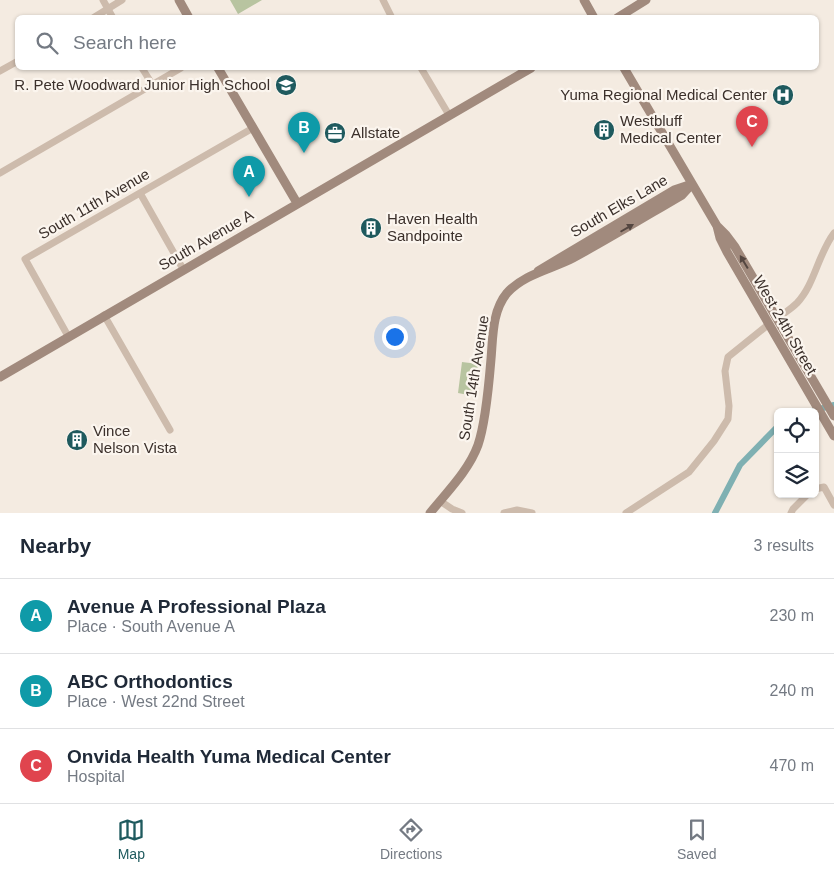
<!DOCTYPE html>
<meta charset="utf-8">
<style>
body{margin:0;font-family:Helvetica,sans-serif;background:#f2f2f3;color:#1f2937}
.controls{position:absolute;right:15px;bottom:15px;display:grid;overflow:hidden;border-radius:8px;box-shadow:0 1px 4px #0004}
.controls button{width:45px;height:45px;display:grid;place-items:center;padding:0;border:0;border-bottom:1px solid #e0e1e3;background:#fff;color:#1f2937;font:25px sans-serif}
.you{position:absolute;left:394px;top:336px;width:18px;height:18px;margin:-12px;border:4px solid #fff;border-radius:50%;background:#1a73e8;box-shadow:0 0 0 8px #1a73e833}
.badge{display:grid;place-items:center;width:32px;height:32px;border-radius:50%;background:#1f5a5e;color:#fff;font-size:16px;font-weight:700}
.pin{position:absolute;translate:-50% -41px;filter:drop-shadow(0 1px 2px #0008)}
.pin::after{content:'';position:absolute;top:26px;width:18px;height:15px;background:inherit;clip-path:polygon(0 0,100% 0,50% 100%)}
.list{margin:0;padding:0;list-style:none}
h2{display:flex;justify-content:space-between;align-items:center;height:65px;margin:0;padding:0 20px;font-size:21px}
h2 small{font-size:16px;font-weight:400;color:#747a83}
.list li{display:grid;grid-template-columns:32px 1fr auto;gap:15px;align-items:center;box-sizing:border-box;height:75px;padding:0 20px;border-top:1px solid #e0e1e3}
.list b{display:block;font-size:19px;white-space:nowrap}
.list p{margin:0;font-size:16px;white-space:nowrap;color:#747a83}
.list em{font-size:16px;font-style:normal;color:#747a83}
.icon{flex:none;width:28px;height:28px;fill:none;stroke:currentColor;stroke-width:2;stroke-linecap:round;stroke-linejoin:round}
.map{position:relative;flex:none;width:834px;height:513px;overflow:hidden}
.search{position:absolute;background:#fff;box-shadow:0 1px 4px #0004;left:15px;right:15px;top:15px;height:55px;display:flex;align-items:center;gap:12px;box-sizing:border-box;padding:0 18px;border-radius:8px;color:#747a83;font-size:19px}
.sheet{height:290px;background:#fff}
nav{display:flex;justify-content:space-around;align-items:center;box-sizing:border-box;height:70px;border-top:1px solid #e0e1e3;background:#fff;font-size:14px;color:#747a83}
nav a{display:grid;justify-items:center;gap:2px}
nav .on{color:#1f5a5e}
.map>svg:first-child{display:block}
</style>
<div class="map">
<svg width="834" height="513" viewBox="0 0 834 513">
<rect width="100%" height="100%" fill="#f4ebe1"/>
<path fill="#b8c4a0" d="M230,0H262L238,14Z
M462,362L478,364L474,396L458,393Z"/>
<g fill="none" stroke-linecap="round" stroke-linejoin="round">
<path stroke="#7fb0b2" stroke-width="6" d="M809,412L834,405
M715,513L740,465L778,426"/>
<path stroke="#cdbbac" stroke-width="7" d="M103,0L113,18
M383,0L392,18
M93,18L122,0
M142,68L152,84
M421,68L449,115
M0,71L18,61
M0,173L181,68
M140,193L183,269
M104,315L170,430
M778,318C784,313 791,309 797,303C815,284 818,254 834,233
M68,336L25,259L253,128
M815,489L824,487L834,505
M440,501L452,509L462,513
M504,513L517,510L532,513
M626,513L689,472L714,441L728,419L729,406L725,371L728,357L769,324
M791,513L793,509L808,494"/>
<path stroke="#a18a7d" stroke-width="9" d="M179,0L189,18
M584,0L594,18
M617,18L646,0
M218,68L297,203
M624,68L717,226L726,235L735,247L834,416
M717,226L720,238L727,252L834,436
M538,271L674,190L692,184
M0,377L531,68
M430,513C447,492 469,470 478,445C486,422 489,383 491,359C493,337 492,311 507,293C524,274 552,269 573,258C610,238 646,216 682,195L692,184"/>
</g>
<defs><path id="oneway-solid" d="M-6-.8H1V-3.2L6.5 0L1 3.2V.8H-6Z" transform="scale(1.25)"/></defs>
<g fill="#544640">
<use href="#oneway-solid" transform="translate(627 228) rotate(-30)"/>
<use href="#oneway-solid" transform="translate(744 262) rotate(-121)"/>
</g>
<defs>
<g id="school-disc" transform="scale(1.125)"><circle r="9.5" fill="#1f5a5e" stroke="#fbf5ee"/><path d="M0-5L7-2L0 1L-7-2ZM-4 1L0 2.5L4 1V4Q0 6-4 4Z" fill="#fff"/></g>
<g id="hospital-disc" transform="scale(1.125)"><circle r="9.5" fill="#1f5a5e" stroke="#fbf5ee"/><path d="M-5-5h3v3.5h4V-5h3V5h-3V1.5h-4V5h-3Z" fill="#fff"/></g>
<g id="building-disc" transform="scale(1.125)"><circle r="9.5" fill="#1f5a5e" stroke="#fbf5ee"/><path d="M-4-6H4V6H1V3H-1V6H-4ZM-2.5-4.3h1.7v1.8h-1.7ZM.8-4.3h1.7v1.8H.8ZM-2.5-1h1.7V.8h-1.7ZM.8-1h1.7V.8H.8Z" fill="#fff"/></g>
<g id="office-disc" transform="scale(1.125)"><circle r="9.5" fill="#1f5a5e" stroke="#fbf5ee"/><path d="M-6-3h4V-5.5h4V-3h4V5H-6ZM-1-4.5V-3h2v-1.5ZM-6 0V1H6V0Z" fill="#fff"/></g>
</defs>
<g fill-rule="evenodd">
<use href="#school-disc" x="286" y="85"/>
<use href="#hospital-disc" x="783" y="95"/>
<use href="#building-disc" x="604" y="130"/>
<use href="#office-disc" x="335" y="133"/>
<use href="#building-disc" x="371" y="228"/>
<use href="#building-disc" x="77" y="440"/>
</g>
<g text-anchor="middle" stroke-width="4.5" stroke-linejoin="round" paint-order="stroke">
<g font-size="15" fill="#3b302b" stroke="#fbf5ee" text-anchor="start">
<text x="270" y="90" text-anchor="end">R. Pete Woodward Junior High School</text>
<text x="767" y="100" text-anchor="end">Yuma Regional Medical Center</text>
<text x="620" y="126">Westbluff<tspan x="620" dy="17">Medical Center</tspan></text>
<text x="351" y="138">Allstate</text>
<text x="387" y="224">Haven Health<tspan x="387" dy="17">Sandpointe</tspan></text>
<text x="93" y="436">Vince<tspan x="93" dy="17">Nelson Vista</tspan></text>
</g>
<g font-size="15" fill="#3b302b" stroke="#fbf5ee">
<text transform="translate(94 204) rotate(-30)" y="5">South 11th Avenue</text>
<text transform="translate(619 206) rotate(-30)" y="5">South Elks Lane</text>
<text transform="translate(206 240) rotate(-30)" y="5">South Avenue A</text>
<text transform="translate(785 325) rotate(60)" y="5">West 24th Street</text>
<text transform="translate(474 378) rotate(-81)" y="5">South 14th Avenue</text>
</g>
</g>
</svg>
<div class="controls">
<button><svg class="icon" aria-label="locate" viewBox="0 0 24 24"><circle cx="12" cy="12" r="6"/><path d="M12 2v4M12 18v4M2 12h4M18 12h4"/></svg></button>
<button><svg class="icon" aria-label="layers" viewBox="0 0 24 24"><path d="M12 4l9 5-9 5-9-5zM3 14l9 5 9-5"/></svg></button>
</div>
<div class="you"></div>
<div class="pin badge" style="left:249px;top:197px;background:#0f9aa8">A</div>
<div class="pin badge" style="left:304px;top:153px;background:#0f9aa8">B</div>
<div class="pin badge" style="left:752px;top:147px;background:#e0444e">C</div>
<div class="search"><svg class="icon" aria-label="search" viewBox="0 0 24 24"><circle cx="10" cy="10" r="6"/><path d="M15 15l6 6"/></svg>Search here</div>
</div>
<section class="sheet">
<h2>Nearby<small>3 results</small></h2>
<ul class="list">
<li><span class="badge" style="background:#0f9aa8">A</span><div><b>Avenue A Professional Plaza</b><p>Place · South Avenue A</p></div><em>230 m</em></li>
<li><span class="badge" style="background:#0f9aa8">B</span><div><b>ABC Orthodontics</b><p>Place · West 22nd Street</p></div><em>240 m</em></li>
<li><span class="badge" style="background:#e0444e">C</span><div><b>Onvida Health Yuma Medical Center</b><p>Hospital</p></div><em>470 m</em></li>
</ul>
</section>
<nav>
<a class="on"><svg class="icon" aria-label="map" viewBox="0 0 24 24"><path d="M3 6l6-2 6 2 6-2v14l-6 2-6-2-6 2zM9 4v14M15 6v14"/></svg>Map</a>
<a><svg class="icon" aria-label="directions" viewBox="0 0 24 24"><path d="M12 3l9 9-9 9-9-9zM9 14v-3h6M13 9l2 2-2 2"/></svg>Directions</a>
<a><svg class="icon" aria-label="saved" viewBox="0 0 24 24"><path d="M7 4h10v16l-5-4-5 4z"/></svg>Saved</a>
</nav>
